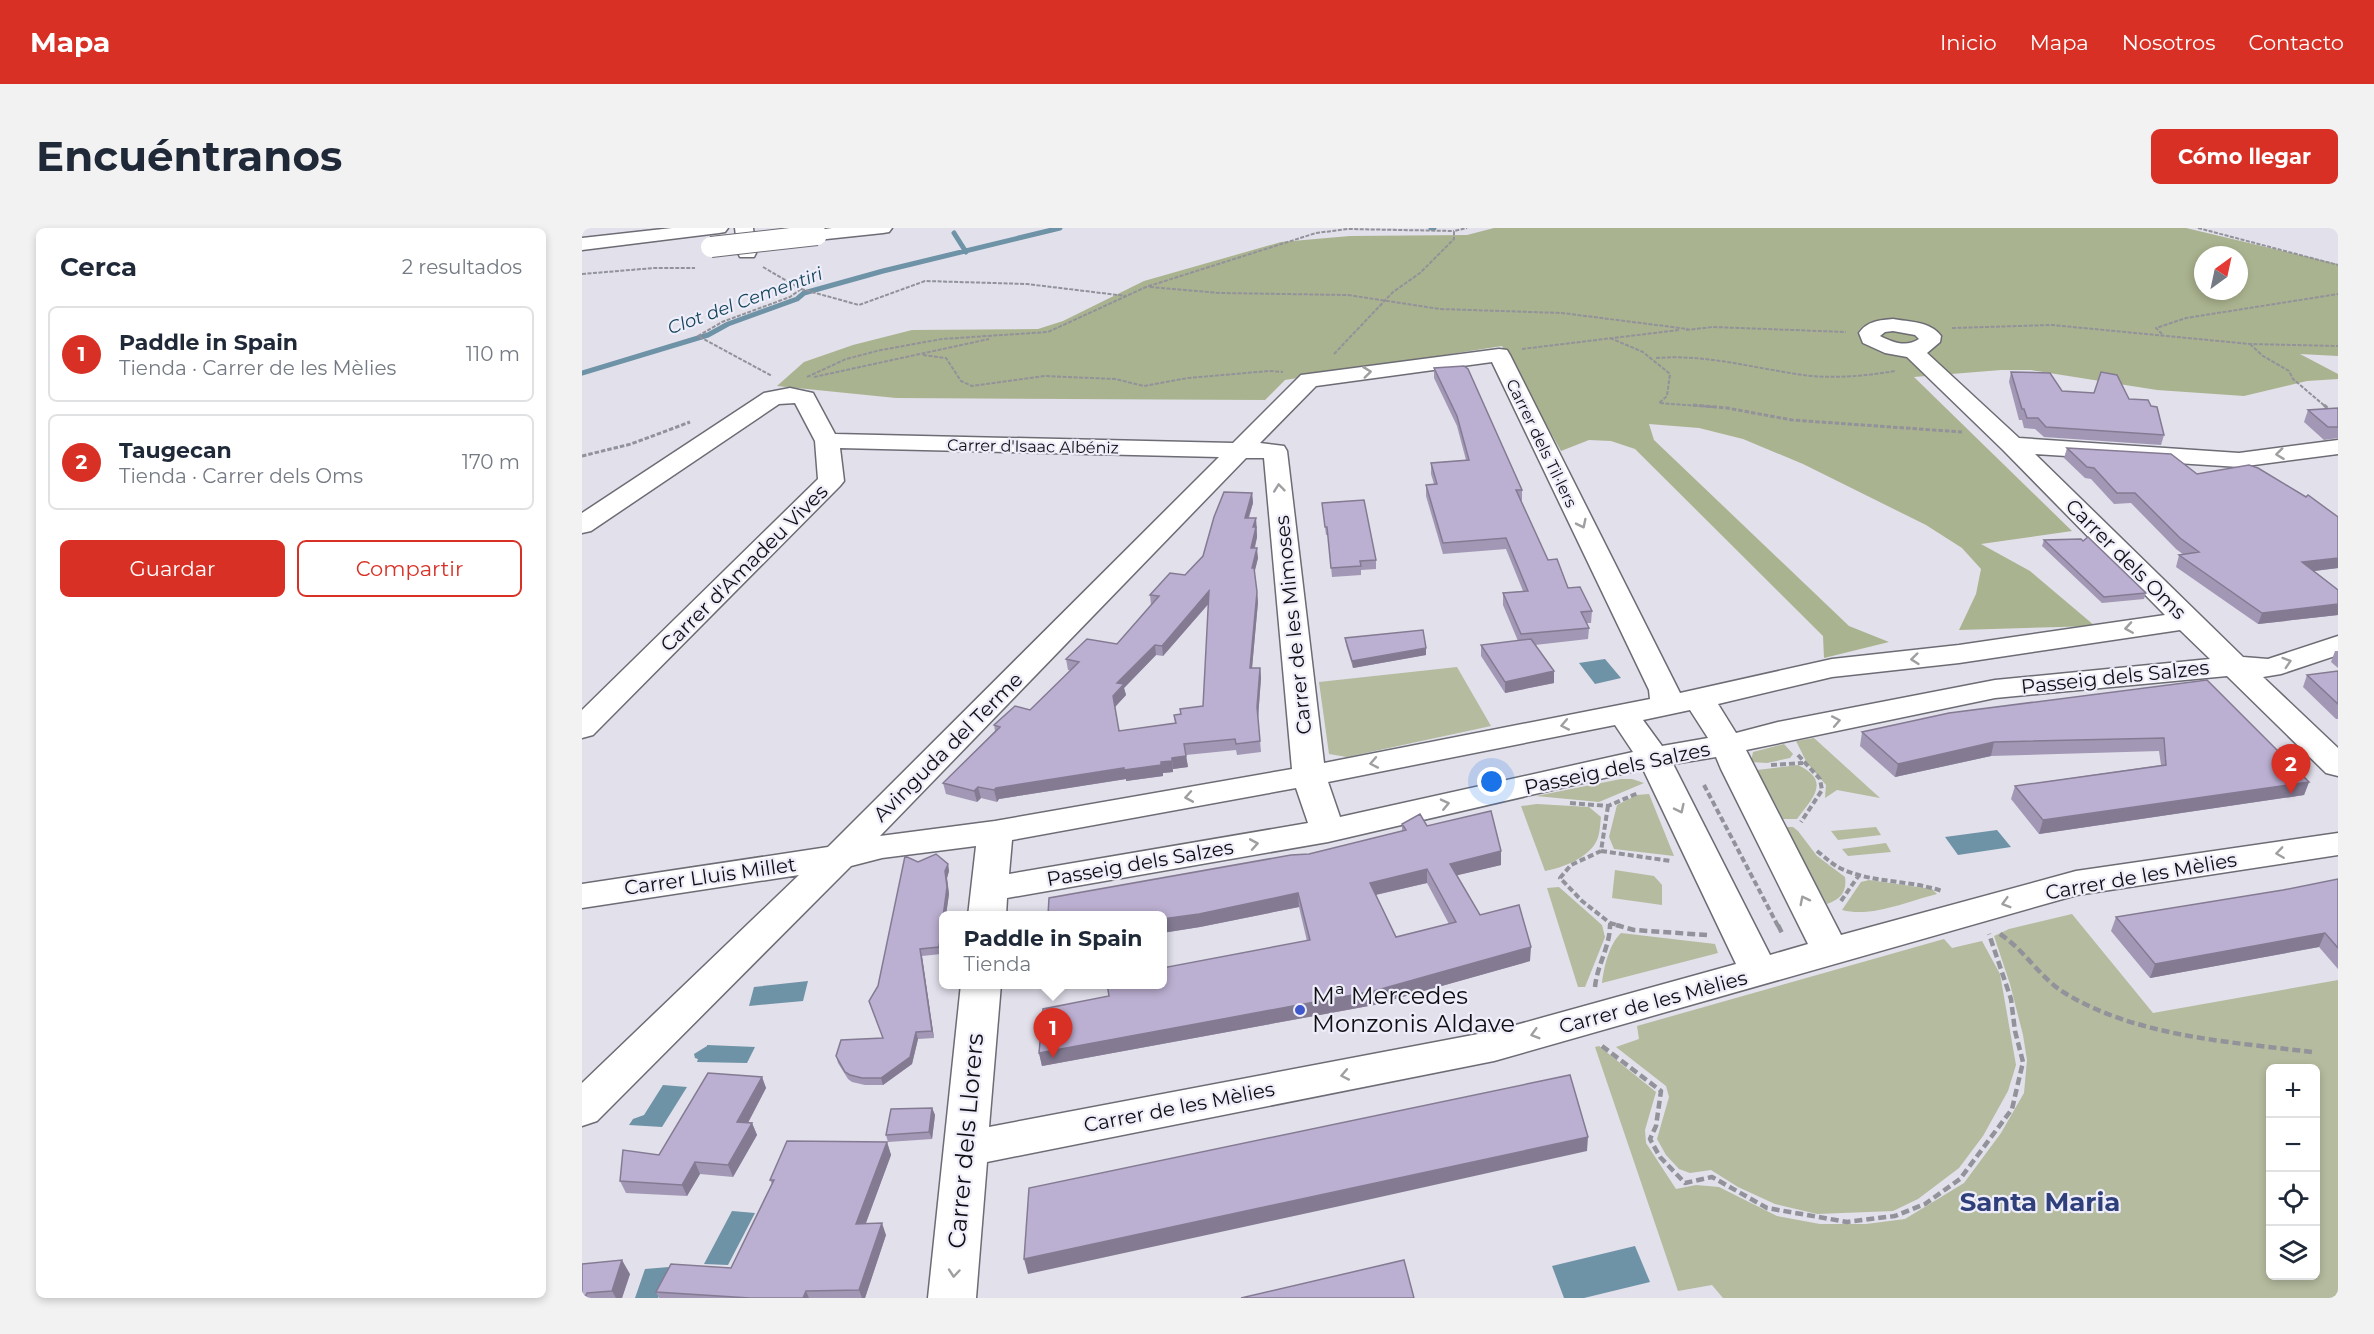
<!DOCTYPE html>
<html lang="es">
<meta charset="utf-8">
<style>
body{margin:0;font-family:Montserrat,sans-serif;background:#f2f2f3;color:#1f2937}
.controls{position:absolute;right:18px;bottom:18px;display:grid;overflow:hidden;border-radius:9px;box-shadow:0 3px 9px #0003}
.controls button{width:54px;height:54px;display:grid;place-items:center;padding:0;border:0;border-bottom:2px solid #e0e1e3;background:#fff;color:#1f2937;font:30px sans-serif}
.compass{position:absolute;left:1612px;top:18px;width:54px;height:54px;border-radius:50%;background:#fff;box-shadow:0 3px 9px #0003;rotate:33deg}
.you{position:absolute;left:910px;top:554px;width:21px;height:21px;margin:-15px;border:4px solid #fff;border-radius:50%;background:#1a73e8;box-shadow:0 0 0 9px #1a73e833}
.badge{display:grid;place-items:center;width:39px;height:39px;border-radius:50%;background:#d93025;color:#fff;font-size:20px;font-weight:700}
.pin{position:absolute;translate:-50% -50px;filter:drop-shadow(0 2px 3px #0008)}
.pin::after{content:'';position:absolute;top:32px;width:21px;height:18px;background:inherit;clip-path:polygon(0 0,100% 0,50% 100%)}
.popup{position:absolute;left:357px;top:683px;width:228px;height:78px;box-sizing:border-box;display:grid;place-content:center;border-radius:9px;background:#fff;filter:drop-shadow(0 2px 4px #0005);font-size:20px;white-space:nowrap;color:#747a83}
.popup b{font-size:22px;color:#1f2937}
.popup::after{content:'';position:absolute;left:50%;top:100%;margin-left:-12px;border:12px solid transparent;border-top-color:#fff}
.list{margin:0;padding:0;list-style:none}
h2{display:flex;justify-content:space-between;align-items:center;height:78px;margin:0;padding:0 24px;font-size:26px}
h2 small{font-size:20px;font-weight:400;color:#747a83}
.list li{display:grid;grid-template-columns:39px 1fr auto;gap:18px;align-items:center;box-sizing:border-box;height:96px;margin:0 12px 12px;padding:0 12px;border:2px solid #e0e1e3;border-radius:9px}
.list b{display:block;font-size:22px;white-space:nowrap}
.list p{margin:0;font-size:20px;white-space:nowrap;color:#747a83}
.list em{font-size:20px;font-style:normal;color:#747a83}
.actions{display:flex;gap:12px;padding:18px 24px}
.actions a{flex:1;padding:14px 0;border:2px solid #d93025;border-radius:9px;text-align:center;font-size:21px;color:#d93025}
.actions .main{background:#d93025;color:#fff}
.icon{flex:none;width:33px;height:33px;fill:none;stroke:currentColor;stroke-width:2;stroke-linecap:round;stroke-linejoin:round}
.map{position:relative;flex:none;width:1756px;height:1070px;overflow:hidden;border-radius:9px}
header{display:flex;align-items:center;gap:36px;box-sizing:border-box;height:84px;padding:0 30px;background:#d93025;color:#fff}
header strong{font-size:28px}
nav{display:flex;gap:33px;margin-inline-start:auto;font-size:21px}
.intro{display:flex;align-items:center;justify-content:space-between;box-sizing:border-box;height:144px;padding:0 36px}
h1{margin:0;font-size:42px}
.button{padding:15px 27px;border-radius:9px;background:#d93025;color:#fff;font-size:21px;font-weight:700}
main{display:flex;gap:36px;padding:0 36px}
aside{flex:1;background:#fff;border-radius:9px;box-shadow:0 3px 9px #0003}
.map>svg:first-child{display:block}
</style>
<header>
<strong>Mapa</strong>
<nav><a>Inicio</a><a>Mapa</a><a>Nosotros</a><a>Contacto</a></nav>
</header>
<div class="intro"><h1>Encuéntranos</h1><a class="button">Cómo llegar</a></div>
<main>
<aside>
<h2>Cerca<small>2 resultados</small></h2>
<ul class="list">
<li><span class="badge">1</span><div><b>Paddle in Spain</b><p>Tienda · Carrer de les Mèlies</p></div><em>110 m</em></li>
<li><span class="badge">2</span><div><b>Taugecan</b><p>Tienda · Carrer dels Oms</p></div><em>170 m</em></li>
</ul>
<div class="actions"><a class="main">Guardar</a><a>Compartir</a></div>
</aside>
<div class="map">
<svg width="1756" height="1070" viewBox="0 0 1756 1070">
<rect width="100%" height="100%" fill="#e1e0eb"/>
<path fill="#b4bb9e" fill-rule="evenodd" d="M875,439L909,498L765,529L747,526L737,454Z
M1232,510L1298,570L1255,562L1243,570L1244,557L1225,535L1214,513Z
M1202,516L1211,526L1208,530L1185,535L1169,534L1171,524Z
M1216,537C1250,553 1230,571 1215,591H1201L1175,542Z
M1039,551H1050L1062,555L1017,574L954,568Z
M1067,566L1092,628L1032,621L1027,609L1035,577L1055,567Z
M955,576L1007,579L1019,589C1018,596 1018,606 1015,612C1007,630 980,640 963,643L939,578Z
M1203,599H1211L1216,603L1235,628L1263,649C1265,664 1259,671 1245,676Z
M1294,599L1299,607L1256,612L1249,603Z
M1304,615L1309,624L1266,628L1260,621Z
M1033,642L1072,648L1080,657V677L1030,670Z
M1287,652L1350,661L1355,666C1326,673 1290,690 1260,682L1279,654Z
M977,659L1020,697L1023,709L1003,759H996L965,660Z
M1490,686L1571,785L1756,752V1070H1141L1130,1057L1096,1063L1013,819L1017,818L1074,864L1063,902L1064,915L1094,961L1114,957L1137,959L1195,988L1238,996H1284L1323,991L1382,955L1419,905L1442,865L1445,832L1441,807L1428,756L1412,708L1427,701ZM1688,840H1734V1048H1688Z
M1039,705L1133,716L1136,725L1020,755C1022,739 1027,716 1039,705Z
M1362,711L1370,720L1400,713L1418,746L1434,837L1426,863L1401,908L1377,940L1336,971L1311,983L1235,986L1193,976L1156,959L1129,942L1108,945L1097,941L1084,927L1075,911L1087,869L1084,858L1034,819L1057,811L1055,798Z"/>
<path fill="#aab38f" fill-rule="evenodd" d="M912,0H1604L1756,36V128L1718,126L1756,146V151L1725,153L1662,168L1575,162L1449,142H1419L1332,149L1490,303L1399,316L1448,343L1513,398L1377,402L1394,366L1399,341L1380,320L1344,297L1221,236L1161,211L1117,200L1067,196L1072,212L1267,398L1307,414L1242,430L1241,408L1053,221L1029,213L1007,212L979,223L920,118L703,152L683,172L314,170L195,158L222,134L271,117L330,102L456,101L481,93L562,53L699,14L768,8L885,7ZM1621,27H1657V63H1621Z"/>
<path fill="#6e92a6" d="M1023,431L1039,450L1013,456L997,435Z
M1415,602L1429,619L1376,627L1363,609Z
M226,753L221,773L167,778L172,759Z
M125,818V817L173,819L165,835L115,834L116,831L113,830L112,826Z
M81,857L105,859L80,899L47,897L51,891L62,887Z
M150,983L173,985L146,1037L122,1036Z
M1053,1018L1068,1054L1002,1070H982L970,1038Z
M87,1039L76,1070H53L63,1041Z"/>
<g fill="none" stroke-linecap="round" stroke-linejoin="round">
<path stroke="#6e92a6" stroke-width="5" d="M849,0H852
M372,5L384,24
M0,145L126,107L146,96L215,71L222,65L301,43L478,0"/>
<g stroke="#6c6c75" stroke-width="3">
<path id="minor" d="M153,0H171L174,25L172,29H158L156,25Z
M1311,91C1327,94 1348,93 1359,108L1358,114L1345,125L1437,210L1657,225L1756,212V226L1657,239L1453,226L1661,429L1686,431L1756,408V427L1699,446L1681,449L1756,520V548L1744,545L1645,448L1413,470L1164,522L1259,707L1494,643L1756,605V627L1495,667L912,833L405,934L394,1070H346L379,756H419L407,899L912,803L1154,736L1061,541L746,614L425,670L424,688H386L394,618L300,630L269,638L15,893L0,898V855L217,647L0,680V656L246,619L637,229L258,220L262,253L258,258L11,507L0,510V482L236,251L233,213L213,175L197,176L9,303L0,305V285L182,165L208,160L231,165L253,206L651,215L719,147L917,121L925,122L928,127L1098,465L1250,431L1377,417L1583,387L1421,222L1325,129L1303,125L1281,115L1277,105C1285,93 1298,92 1311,91ZM1311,103L1333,107L1337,111C1324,120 1310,114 1298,108L1303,104ZM910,134L1067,462L1068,471L742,535L705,223L702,218L678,215L734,158ZM664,230H682L710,541L413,593L298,608ZM1598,402L1628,431L1413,452L1196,494L1154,505L1136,476L1250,449L1377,435ZM1108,482L1126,510L1080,518L1061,492ZM1033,497L1051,524L758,589L746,554ZM1134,529L1139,541L1226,716L1188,727L1091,536ZM714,560L726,595L427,646L430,612Z"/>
</g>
<g stroke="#6c6c75" stroke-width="3">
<path id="motorway" d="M90,0H146L143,4L137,5L0,22V10Z
M250,0H310L307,4L301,5L235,12L229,11L226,7L229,3Z"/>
</g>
<path stroke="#92929a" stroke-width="2" stroke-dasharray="4 1.5" stroke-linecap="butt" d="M1616,0L1756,37
M181,39L219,61L208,69L140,94L116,108L190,148
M0,46L72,40H113
M568,59L638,65L766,67L858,81L980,85L1106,101
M219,61L277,77L343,53L445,56L544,68
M1370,100L1470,97L1668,116L1756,118
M1104,102L1131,99L1264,104
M1580,106L1574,100L1604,90L1756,66
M1028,110L1061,124L1088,146L1085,168L1077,175L1131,179
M1668,116L1681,128L1707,143L1711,151L1744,179
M940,121L1097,102
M752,126L811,64L838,45L872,11V3L885,0
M341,127L364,130L379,153L390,158L463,148L533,151L562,158L606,150L687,143L701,144
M1074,130C1125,126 1171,140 1221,147C1251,151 1283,148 1313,143
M225,149L264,131L299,122L360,111L466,104L564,59L734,5L766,1L872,3
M232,149L407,111"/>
<path stroke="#92929a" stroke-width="3" stroke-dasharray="4.5 2" stroke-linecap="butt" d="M1111,177L1145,180L1210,192L1380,204
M1742,177L1756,189
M0,228L49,216L108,194"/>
<path stroke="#92929a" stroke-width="4" stroke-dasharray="6 3" stroke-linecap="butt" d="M1216,527L1238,551L1240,562L1219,594
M1189,537L1221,535
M1122,557L1196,698
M988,575L1026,578L1056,565
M1026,578L1019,623L989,637L978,650L1000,673L1028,695V698
M1019,623L1089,633
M1235,623C1244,630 1252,638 1262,642C1293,655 1328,652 1360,663
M1259,673L1277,647
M1028,695L1039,698"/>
<path stroke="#92929a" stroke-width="4.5" stroke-dasharray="8 4" stroke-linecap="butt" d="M1034,697L1052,702L1125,707
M1196,697L1201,707
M1418,706C1444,723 1459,752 1486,767C1558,809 1649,814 1730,824
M1013,759C1015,737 1028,719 1028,697
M1020,818L1079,863L1074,898L1068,911L1078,929L1103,955L1130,949L1185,980L1265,994L1313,988L1343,976L1378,951L1430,881L1441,834L1433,803L1429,771L1407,706"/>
<use href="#minor" fill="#fff" fill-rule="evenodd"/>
<use href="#motorway" fill="#fff" fill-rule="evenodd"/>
<g stroke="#6c6c75" stroke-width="22" stroke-linecap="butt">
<path id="motorway-bridge" d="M129,19L235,7"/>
</g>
<use href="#motorway-bridge" stroke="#fff" stroke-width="20"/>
</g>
<path fill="#a297b5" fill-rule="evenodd" d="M852,140L940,262V272L939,273L966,332L986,360L1010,383L1009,395H1005L1007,400L1006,411L953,417L972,443V455L923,465L899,428V417L936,413L921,377V365L941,363L924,321L861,326L844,268V257L852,256L849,246V235L884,232L875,198L852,150Z
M1429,144L1480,163L1547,171L1582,207L1579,217L1462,209L1453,201L1442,200L1440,192H1437L1427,154Z
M1756,180V210L1742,212L1722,194L1726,182Z
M1485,220L1615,246L1756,340L1732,343L1756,362V387L1676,396L1594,339L1597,327H1602L1594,321L1549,275L1532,276L1509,251L1503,250L1482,230Z
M670,265L671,275L667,290H674L675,309L673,320L676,330L672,344L676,374L670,440H678L679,450L676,490L679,524L655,527L654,522L604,527L606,539L591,541V544L581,545V548L544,553V551L417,571L415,574L399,570L395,574L364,566L361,555L413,503L412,497L448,482L489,442H486L484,431L535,416L569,377L568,367L603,347L621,328ZM627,375L621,478L599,486L592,487L593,495L537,503L533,479L544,467L542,460L574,427L581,428Z
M740,275L794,332V341L779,342V347L750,349L746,307H744Z
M1462,312L1501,313L1564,365L1562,371L1520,375L1460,318Z
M763,410L844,420V427L771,440L764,417Z
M1753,423H1756V440L1749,434Z
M1756,443V491H1754L1721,459L1725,447Z
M1625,452L1727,554L1722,567L1457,606L1429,571L1433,558L1579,537L1577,523L1409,528L1313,549L1278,518L1280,504Z
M820,596L845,598L919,623V637L875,647L898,687L948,733L792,777L460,838L457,825L527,768L725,713L717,679L618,699L580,705V687L727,626L820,603ZM845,655L867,696L814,709L794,667Z
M336,634L366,636L367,643L365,650L367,666L364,687H362L359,726L340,728L352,810L336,811L330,836L301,857H283L270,854L266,851L256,835L254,828L301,810L296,758Z
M1756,651V741L1737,719L1568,750L1529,703L1534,689L1701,662Z
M180,849L184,860L166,895H170L175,907L151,949L118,946L105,968L44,965L38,953L77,927Z
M350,880L353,887L350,911L306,914L304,907Z
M305,914L309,927L284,995L304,1007L283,1070H77L74,1064L149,1040L190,956L188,952Z
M0,1036L48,1046L40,1070H0Z"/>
<path fill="#847b93" d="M670,265L671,275L663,300V290Z
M674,290L675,309L670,330L669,320L671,299Z
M675,320L676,330L671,351L670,340Z
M1756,330V340L1716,345L1720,334Z
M627,363L629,373L581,428L580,418Z
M675,364L676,374L669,451L668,440Z
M1756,376V387L1676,396L1680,385Z
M573,417L574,427L542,460L544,467L533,479L531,468L535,455Z
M844,420V427L771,440L770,433Z
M678,440L679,450L676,490L675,479Z
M972,443V455L923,465V454Z
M1412,514L1409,528L1313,549L1316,536Z
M604,528L606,539L591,541L590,530Z
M590,533L591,544L581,545V548L544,553V551L417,571L415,574L412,562L414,560Z
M1727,554L1722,567L1457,606L1461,592Z
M396,559L399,570L395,574L392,563Z
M919,623V637L868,649V636Z
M366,636L367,643L365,650L367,666L364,687H362V705L359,726L357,719L363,643Z
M845,641V655L788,668V655Z
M716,665L717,679L618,699L580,705V691Z
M1743,705L1737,719L1568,750L1573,736Z
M949,719L948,733L792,777L460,838L457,825Z
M338,721L340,728L352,810L350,803Z
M334,804L336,811L330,836L301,857L299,850Z
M180,849L184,860L160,906L155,894Z
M350,880L353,887L350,911L347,904Z
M170,895L175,907L151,949L146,937Z
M1006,909L1005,923L758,978L446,1046L442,1031Z
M305,914L309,927L279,1008L274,996Z
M113,934L118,946L105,968L100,957Z
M300,995L304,1007L283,1070H280L277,1062Z
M40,1032L48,1046L40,1070H34L30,1063Z
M224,1063L227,1070H221Z"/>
<path fill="#bcb0d2" stroke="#847b93" stroke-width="1.5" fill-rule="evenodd" d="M882,138L886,141L940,262H934L966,332L975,331L986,360L998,359L1010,383L999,384L1007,400L939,406L921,365L946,363L924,310L861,315L844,257L855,256L849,235L887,232L875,188L852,140Z
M1429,144L1468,145L1480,163L1512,165L1519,144L1535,147L1547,171L1566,172L1569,178L1575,179L1582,207L1464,199L1456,190H1445L1442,181H1440Z
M1756,180V199H1746L1726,182Z
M1485,220L1589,226L1615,246L1667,237L1676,240L1724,269L1726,267L1756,289V330L1720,334L1756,362V376L1680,385L1597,327L1617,324L1598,310L1553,265H1535L1512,240L1505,239Z
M642,264L670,265L663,290H674L671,299H674L669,320H675L670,340H672L675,364L668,440H678L675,479L678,513L654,516L653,511L602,516L604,528L590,530V533L579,534V537L542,542V540L414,560L412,562L396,559L392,563L361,555L418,499L412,497L433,478L448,482L497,434L484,431L505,411L535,416L577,368L568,367L588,345L603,347L621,328L632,289ZM627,363L621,478L598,481L599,486L592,487L594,495L537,503L531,468L542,456L535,455L573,417L580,418Z
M782,272L794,332L778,333L779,338L749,340L745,299H743L740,275Z
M1506,309L1564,365L1522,369L1462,312L1499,311L1501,313Z
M841,402L844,420L770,433L763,410Z
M949,411L972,443L923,454L899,417Z
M1756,443V476L1725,447Z
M1625,452L1727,554L1461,592L1433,558L1584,537L1582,510L1412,514L1316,536L1280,504L1367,485Z
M909,583L919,623L868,636L898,687L937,677L949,719L792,763L457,825L461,781L527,768L525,756H580V740L728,712L716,665L617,686L580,691V687H466L467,670L709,627L727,626L824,602L820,596L838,586L845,598ZM845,641L874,694L814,709L788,655Z
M354,626L366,636L363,643L365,659L357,719L338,721L350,803L334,804L328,829L299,850H280L268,847L263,844L254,828L259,812L301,810L287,773L296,758L323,628L336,634Z
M1756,651V720L1743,705L1573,736L1534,689L1701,662Z
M126,845L180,849L155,894L170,895L146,937L113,934L100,957L38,953L41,922L77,927Z
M988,847L1006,909L442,1031L447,960Z
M350,880L347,904L304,907L309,881Z
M205,913L305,914L274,996L300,995L277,1062L224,1063L221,1070H168L74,1064L89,1036L149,1040L192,952H188Z
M40,1032L30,1063L5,1065L3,1070H0V1036Z
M822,1032L832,1070H659Z"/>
<defs><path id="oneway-chevron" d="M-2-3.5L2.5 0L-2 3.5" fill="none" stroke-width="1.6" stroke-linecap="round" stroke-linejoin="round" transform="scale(1.5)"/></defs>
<g stroke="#9f9fa1">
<use href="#oneway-chevron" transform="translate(785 144) rotate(-7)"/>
<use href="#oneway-chevron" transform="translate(1698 226) rotate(173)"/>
<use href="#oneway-chevron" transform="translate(697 260) rotate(-96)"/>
<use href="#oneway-chevron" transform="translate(1000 296) rotate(64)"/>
<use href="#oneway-chevron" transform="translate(1547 400) rotate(171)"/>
<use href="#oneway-chevron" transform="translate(1333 431) rotate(174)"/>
<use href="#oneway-chevron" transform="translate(1705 434) rotate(-18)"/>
<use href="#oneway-chevron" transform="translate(1254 493) rotate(-11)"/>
<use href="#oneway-chevron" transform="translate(983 497) rotate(169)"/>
<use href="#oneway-chevron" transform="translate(792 535) rotate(169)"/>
<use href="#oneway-chevron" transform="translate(607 569) rotate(170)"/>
<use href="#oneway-chevron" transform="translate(863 576) rotate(-13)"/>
<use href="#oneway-chevron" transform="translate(1098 581) rotate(64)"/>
<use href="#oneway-chevron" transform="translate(672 616) rotate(-10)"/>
<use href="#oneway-chevron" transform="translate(1698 625) rotate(172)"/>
<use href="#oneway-chevron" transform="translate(1222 672) rotate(-117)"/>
<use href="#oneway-chevron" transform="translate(1424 675) rotate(164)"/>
<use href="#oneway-chevron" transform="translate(953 806) rotate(164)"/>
<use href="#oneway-chevron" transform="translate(763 847) rotate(169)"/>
<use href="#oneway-chevron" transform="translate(372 1045) rotate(95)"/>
</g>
<circle fill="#3e58cb" stroke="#eeedf9" stroke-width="2" cx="718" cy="782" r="6"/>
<g text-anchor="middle" stroke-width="4.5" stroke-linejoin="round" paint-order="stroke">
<g font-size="16" fill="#0f0f13" stroke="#eeedf9">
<text transform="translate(960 215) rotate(64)" y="6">Carrer dels Til·lers</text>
<text transform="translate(451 218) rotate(1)" y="6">Carrer d'Isaac Albéniz</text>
</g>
<g font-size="18" font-style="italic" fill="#13455b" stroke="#eeedf9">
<text transform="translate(163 73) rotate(-20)" y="6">Clot del Cementiri</text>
</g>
<g font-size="20" fill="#0f0f13" stroke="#eeedf9">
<text transform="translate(1544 331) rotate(45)" y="7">Carrer dels Oms</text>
<text transform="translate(162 340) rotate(-45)" y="7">Carrer d'Amadeu Vives</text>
<text transform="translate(711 397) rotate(-96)" y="7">Carrer de les Mimoses</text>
<text transform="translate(1533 449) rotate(-6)" y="7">Passeig dels Salzes</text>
<text transform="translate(366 519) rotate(-45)" y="7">Avinguda del Terme</text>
<text transform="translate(1035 540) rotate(-12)" y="7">Passeig dels Salzes</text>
<text transform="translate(558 635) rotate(-10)" y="7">Passeig dels Salzes</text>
<text transform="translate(128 648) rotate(-8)" y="7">Carrer Lluis Millet</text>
<text transform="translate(1559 648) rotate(-10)" y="7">Carrer de les Mèlies</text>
<text transform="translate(1071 774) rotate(-15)" y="7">Carrer de les Mèlies</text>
<text transform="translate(597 879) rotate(-11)" y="7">Carrer de les Mèlies</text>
</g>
<g font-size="24" fill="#0f0f13" stroke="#eeedf9" text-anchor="start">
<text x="730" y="776">Mª Mercedes<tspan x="730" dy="28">Monzonis Aldave</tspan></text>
</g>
<g font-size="24" fill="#0f0f13" stroke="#eeedf9">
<text transform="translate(384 913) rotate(-85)" y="8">Carrer dels Llorers</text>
</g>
<g font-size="26" font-weight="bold" fill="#2f3f79" stroke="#eeedf9">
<text x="1458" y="983">Santa Maria</text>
</g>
</g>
</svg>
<div class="controls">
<button>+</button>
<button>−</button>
<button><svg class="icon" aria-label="locate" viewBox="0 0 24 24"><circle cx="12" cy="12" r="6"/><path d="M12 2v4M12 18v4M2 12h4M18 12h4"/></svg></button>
<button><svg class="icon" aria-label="layers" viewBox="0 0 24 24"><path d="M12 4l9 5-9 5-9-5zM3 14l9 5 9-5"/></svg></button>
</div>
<svg class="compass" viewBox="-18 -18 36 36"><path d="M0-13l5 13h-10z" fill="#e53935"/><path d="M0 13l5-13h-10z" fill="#747a83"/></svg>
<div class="you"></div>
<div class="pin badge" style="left:471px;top:830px">1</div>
<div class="popup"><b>Paddle in Spain</b>Tienda</div>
<div class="pin badge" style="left:1709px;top:566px">2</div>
</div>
</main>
